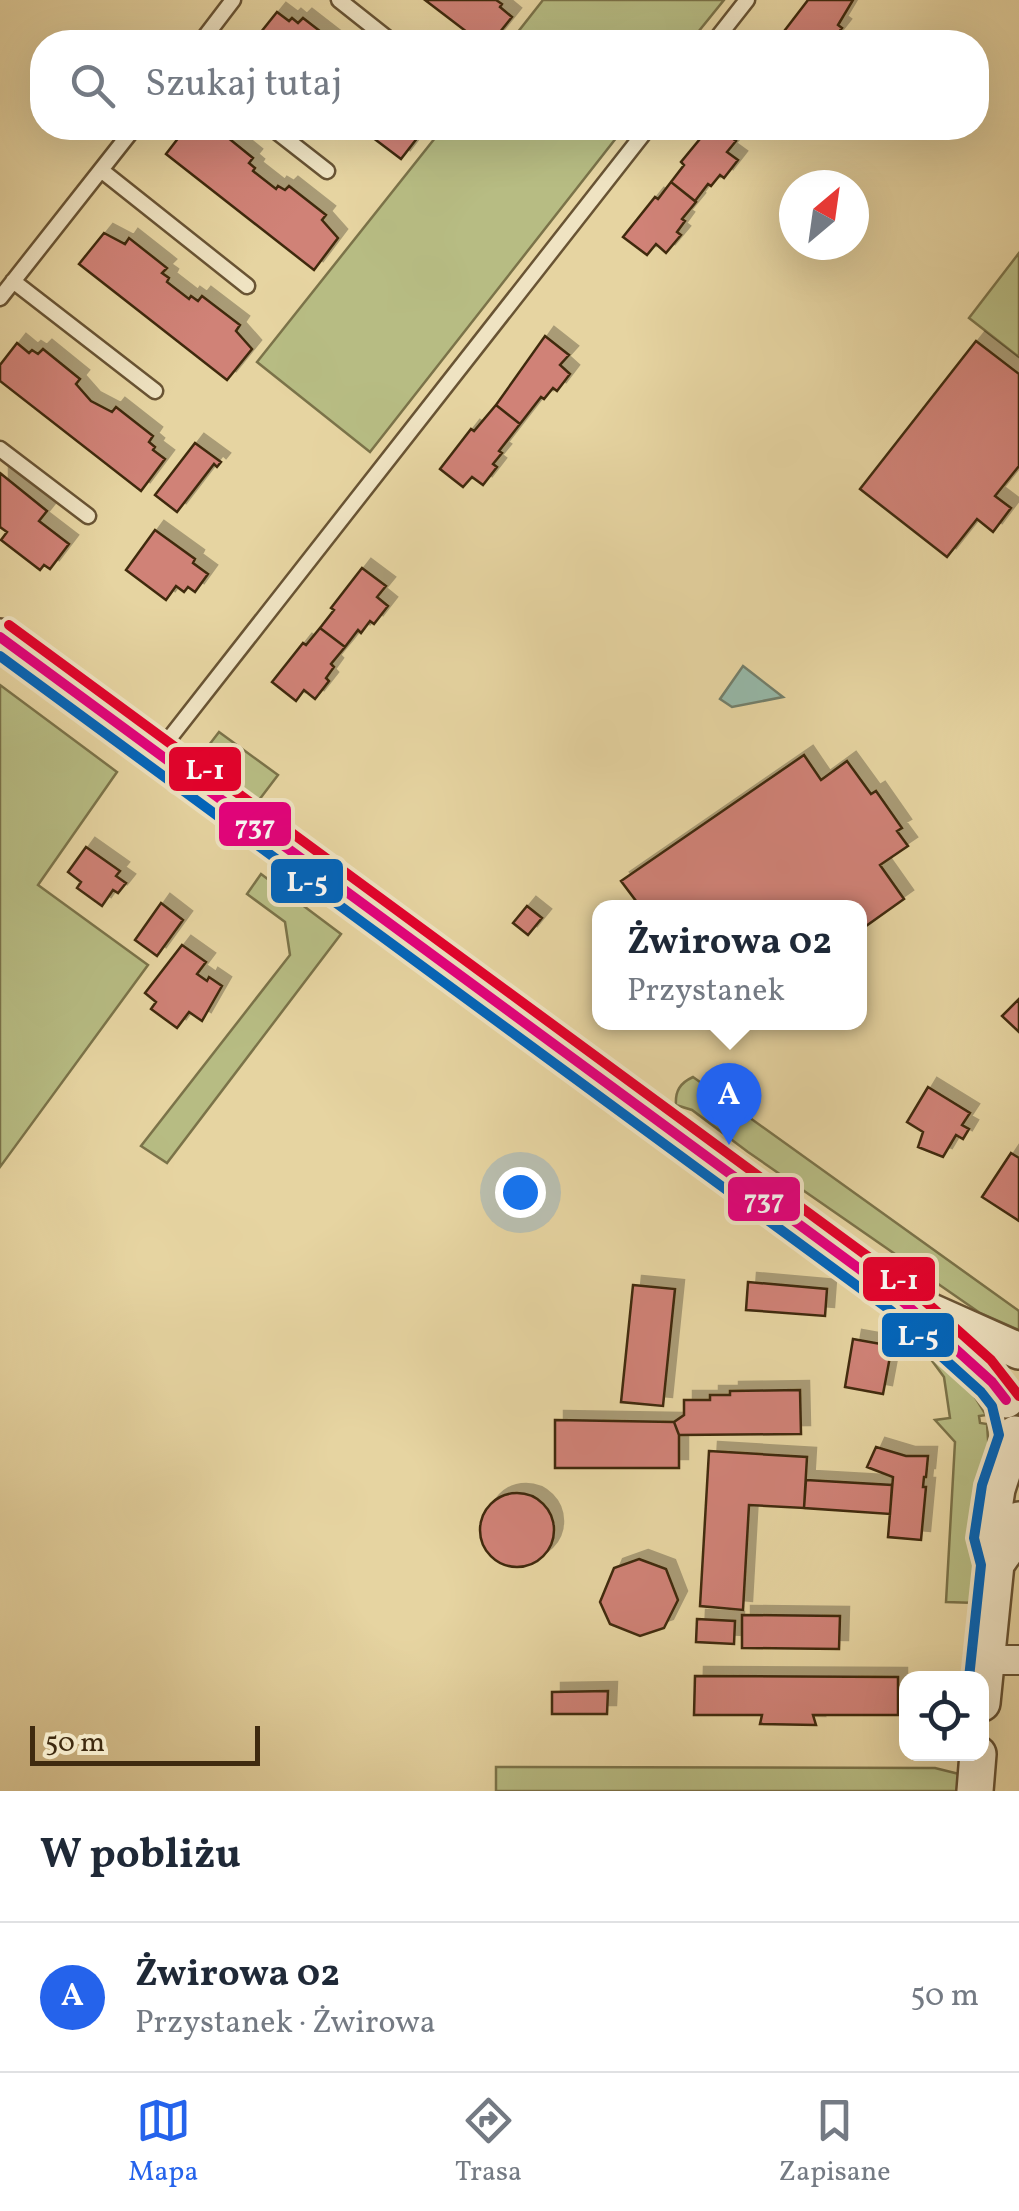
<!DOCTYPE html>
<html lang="pl">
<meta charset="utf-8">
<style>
body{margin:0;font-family:Vollkorn,serif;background:#f2f2f3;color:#1f2937}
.controls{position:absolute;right:30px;bottom:30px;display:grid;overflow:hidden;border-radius:20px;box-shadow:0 10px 40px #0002}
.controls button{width:90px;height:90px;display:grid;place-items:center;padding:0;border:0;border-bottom:2px solid #e0e1e3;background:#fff;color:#1f2937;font:50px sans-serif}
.compass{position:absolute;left:779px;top:170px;width:90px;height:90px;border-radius:50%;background:#fff;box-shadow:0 10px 40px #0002;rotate:29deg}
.scale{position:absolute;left:30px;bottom:25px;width:230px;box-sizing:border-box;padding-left:10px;border:5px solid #3f2a0f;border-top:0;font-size:28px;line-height:35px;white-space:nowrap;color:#3f2a0f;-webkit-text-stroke:8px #efe3c2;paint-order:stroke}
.you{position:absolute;left:520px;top:1192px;width:35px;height:35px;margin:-25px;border:8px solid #fff;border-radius:50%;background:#1a73e8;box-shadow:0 0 0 15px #1a73e833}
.badge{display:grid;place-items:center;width:65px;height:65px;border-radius:50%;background:#2563eb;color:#fff;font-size:32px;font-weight:700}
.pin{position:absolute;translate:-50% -82px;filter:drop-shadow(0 2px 5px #0008)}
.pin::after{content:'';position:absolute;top:52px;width:35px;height:30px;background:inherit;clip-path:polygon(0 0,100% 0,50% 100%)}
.popup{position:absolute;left:592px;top:900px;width:275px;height:130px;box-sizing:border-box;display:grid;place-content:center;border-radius:20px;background:#fff;filter:drop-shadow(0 2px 8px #0005);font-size:32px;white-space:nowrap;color:#747a83}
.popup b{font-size:38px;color:#1f2937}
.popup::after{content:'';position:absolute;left:50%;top:100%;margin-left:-20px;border:20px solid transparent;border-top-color:#fff}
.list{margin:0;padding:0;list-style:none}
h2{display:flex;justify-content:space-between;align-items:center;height:130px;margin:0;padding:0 40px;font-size:42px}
h2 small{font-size:32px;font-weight:400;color:#747a83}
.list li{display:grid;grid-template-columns:65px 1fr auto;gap:30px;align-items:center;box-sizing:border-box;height:150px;padding:0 40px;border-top:2px solid #e0e1e3}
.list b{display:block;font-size:38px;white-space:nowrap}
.list p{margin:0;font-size:32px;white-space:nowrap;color:#747a83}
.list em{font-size:32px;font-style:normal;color:#747a83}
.icon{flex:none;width:55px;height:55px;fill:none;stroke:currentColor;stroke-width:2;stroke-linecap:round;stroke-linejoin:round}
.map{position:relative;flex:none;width:1019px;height:1791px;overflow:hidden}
.search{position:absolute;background:#fff;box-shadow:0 10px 40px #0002;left:30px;right:30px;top:30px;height:110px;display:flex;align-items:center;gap:25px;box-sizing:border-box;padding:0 35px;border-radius:40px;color:#747a83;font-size:38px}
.sheet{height:280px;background:#fff}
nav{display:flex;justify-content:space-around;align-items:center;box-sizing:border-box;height:140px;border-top:2px solid #e0e1e3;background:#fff;font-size:28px;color:#747a83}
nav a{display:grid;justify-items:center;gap:5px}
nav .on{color:#2563eb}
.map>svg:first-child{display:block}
</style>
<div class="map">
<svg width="1019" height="1791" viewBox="0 0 1019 1791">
<defs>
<filter id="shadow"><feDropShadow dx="9" dy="-9" stdDeviation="0" flood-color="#0004"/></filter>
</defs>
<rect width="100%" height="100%" fill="#e6d4a1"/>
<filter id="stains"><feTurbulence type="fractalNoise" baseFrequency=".002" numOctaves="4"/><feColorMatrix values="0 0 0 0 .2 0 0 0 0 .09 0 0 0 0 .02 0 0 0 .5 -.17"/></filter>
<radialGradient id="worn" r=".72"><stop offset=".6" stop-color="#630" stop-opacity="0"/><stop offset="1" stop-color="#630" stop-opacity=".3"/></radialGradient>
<path fill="#b7bc83" stroke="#7b7349" stroke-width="2.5" d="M543,0H724L690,42H510Z
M443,128H624L370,452L257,362Z
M1019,253V357L969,318Z
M0,685L117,772L38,885L148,965L0,1167Z
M219,732L278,775L259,800L205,759L209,745Z
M261,874L341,934L167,1163L141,1146L290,955L285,922L247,894Z
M693,1077L1019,1311V1330L980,1313L748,1152L692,1110L676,1105C675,1091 680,1083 693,1077Z
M927,1354L972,1392L986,1415L979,1416L980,1423L987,1424L989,1454L979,1493L977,1603L946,1602L955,1442L935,1420L950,1418L944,1377Z
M496,1767L935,1768L963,1775L960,1791H496Z"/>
<path fill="#96b8a8" stroke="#737f6b" stroke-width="2.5" d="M743,666L783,697L732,707L720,699Z"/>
<path fill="#d08277" stroke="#3f2a0f" stroke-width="2.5" filter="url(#shadow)" d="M425,0H496L502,4L500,7L512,17L492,42H480Z
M808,0H853L838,25L842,28L831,42L817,37L813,42H801L785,30Z
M277,12L289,21L292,18L298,23L303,18L334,42H253Z
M186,128H197L202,132L205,128L212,133L216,128L253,158L249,163L255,168L253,171L276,189L278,186L285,190L289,186L326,215L322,220L338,238L314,270L166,154Z
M360,128H425L401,159Z
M709,128H719L736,141L727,152L738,160L724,178L720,175L711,186L708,184L695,201L671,182L684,165L681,162Z
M671,182L696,202L682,219L685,221L677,232L681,235L666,253L656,244L647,255L623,237L655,197L658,199Z
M104,233L125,244L129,238L167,268L162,273L169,278L167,282L189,299L191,296L198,301L202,296L240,325L236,331L252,349L227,380L79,264Z
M545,336L569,355L560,365L570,374L557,391L553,388L544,399L541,397L520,424L496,405Z
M976,341L1019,374V466L995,496L1011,508L993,532L977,519L947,557L860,489Z
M17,343L29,353L32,350L38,354L43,349L80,379L76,384L91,401L112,412L116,407L153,436L149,442L155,447L153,450L165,459L141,491L0,381V365Z
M496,405L520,424L499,451L502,453L493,464L497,467L483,485L472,477L463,487L440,469L471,429L474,431Z
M195,443L221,462L217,467L214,464L177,512L155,495Z
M0,473L47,511L39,521L69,544L50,569L44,565L40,570L1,540L7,532L0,527Z
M155,530L195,559L193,563L208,574L195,592L188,587L184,592L176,586L166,600L126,570Z
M362,568L386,586L377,597L388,606L374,624L370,621L361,633L358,630L345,647L320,628L334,610L331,608Z
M320,628L345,647L331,664L334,667L326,678L329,681L315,699L304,690L296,701L272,682L303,643L306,645Z
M804,755L821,780L847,761L871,794L876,791L902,828L897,831L908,846L880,865L904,899L859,931V908H636L639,905L621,881Z
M86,847L120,871L116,876L126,883L118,893L113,890L102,906L77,888L81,882L68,872Z
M161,903L183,920L157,956L135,940Z
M527,906L542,918L528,935L513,923Z
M182,945L206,962L197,974L207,981L209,977L222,986L202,1021L189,1012L177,1028L151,1009L156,1002L145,993Z
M1019,999V1032L1002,1016Z
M928,1087L970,1113L962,1125L969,1129L963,1139L956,1135L943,1157L918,1147L923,1132L907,1122Z
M1011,1153L1019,1158V1221L982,1197Z
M748,1282L827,1289L825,1316L746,1310Z
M633,1285L675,1289L663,1406L621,1402Z
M853,1339L892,1346L883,1394L845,1387Z
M800,1390L801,1434L679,1435L674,1422L684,1415V1400H710V1395H730V1391Z
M555,1420L674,1422L679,1435V1468H555Z
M876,1447L906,1456H928L926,1477H924L923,1487H926L921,1540L888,1537L893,1477L867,1467Z
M709,1451L807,1457L804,1508L749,1505L743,1610L700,1606Z
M806,1480L892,1485L890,1514L804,1508Z
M480 1530a37 37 0 1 1 74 0a37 37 0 1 1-74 0Z
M639,1559L666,1569L678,1600L664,1628L640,1636L610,1624L600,1602L614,1568Z
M742,1615L840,1616L839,1649L742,1648Z
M697,1619L735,1621L734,1644L696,1642Z
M695,1676L898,1677V1715H813L816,1725L760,1724L762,1715H694Z
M608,1691L607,1714H552V1692Z"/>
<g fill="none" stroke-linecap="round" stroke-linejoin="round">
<g stroke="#695434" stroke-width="19">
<path id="service" d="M339,0L392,42
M201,42L233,0
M714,42L747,0
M272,128L327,171
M101,170L247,286
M13,281L155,391
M0,298L134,128
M0,449L88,516
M158,753L648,128"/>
</g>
<g stroke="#695434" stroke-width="32">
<path id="minor" d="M985,1660H1019"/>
</g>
<g stroke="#695434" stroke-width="40">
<path id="tertiary" d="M0,637L899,1298L992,1382L1006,1400
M927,1310L1019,1351
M996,1564L1010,1544L1019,1520
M982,1703L996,1564L989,1540L997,1489L1015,1434
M975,1791L978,1754"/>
</g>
<use href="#service" stroke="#efe3c2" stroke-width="14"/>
<use href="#minor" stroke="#efe3c2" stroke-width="28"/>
<use href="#tertiary" stroke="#efe3c2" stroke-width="35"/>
<g stroke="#efe3c2" stroke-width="18">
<path id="bus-1" d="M0,637L899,1298L992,1382L1006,1400"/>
</g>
<g stroke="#efe3c2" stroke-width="18">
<path id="bus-2" d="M0,656L890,1310L981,1392L992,1406L999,1435L982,1485L974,1538L981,1565L969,1678"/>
</g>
<g stroke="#efe3c2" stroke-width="18">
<path id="bus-3" d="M9,625L908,1286L991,1360L1019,1396"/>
</g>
<use href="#bus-1" stroke="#e5007d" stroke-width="10"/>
<use href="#bus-2" stroke="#0065bd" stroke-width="10"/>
<use href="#bus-3" stroke="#e4002b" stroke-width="10"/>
</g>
<g stroke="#efe3c2" stroke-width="4">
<rect x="167" y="745" width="76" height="48" rx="10" fill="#e4002b"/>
<rect x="217" y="800" width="76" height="48" rx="10" fill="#e5007d"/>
<rect x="269" y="857" width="76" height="48" rx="10" fill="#0065bd"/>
<rect x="726" y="1175" width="76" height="48" rx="10" fill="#e5007d"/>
<rect x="861" y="1255" width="76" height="48" rx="10" fill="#e4002b"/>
<rect x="880" y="1311" width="76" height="48" rx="10" fill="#0065bd"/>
</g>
<g font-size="28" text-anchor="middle" font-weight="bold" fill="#fff">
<text x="205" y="779">L-1</text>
<text x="255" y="834">737</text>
<text x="307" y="891">L-5</text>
<text x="764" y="1208">737</text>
<text x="899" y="1289">L-1</text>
<text x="918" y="1345">L-5</text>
</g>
<rect width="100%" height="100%" filter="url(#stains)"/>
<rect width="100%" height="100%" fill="url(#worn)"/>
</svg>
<div class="controls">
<button><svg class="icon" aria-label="locate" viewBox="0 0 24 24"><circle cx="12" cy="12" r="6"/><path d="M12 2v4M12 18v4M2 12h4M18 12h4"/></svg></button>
</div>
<svg class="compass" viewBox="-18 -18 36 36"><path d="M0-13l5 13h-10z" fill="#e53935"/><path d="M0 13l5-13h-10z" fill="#747a83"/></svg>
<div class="scale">50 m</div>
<div class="you"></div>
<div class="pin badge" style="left:729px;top:1145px">A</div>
<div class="popup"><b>Żwirowa 02</b>Przystanek</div>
<div class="search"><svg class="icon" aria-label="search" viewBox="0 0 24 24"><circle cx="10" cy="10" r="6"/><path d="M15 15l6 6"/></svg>Szukaj tutaj</div>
</div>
<section class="sheet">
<h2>W pobliżu<small></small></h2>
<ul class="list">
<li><span class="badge">A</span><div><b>Żwirowa 02</b><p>Przystanek · Żwirowa</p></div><em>50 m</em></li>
</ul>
</section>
<nav>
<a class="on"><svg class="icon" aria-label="map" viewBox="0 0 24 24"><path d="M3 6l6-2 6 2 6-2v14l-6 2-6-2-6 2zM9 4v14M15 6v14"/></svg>Mapa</a>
<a><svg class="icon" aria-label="directions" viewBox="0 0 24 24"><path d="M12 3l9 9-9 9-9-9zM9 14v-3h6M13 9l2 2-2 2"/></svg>Trasa</a>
<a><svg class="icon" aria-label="saved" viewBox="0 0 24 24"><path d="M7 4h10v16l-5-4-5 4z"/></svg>Zapisane</a>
</nav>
